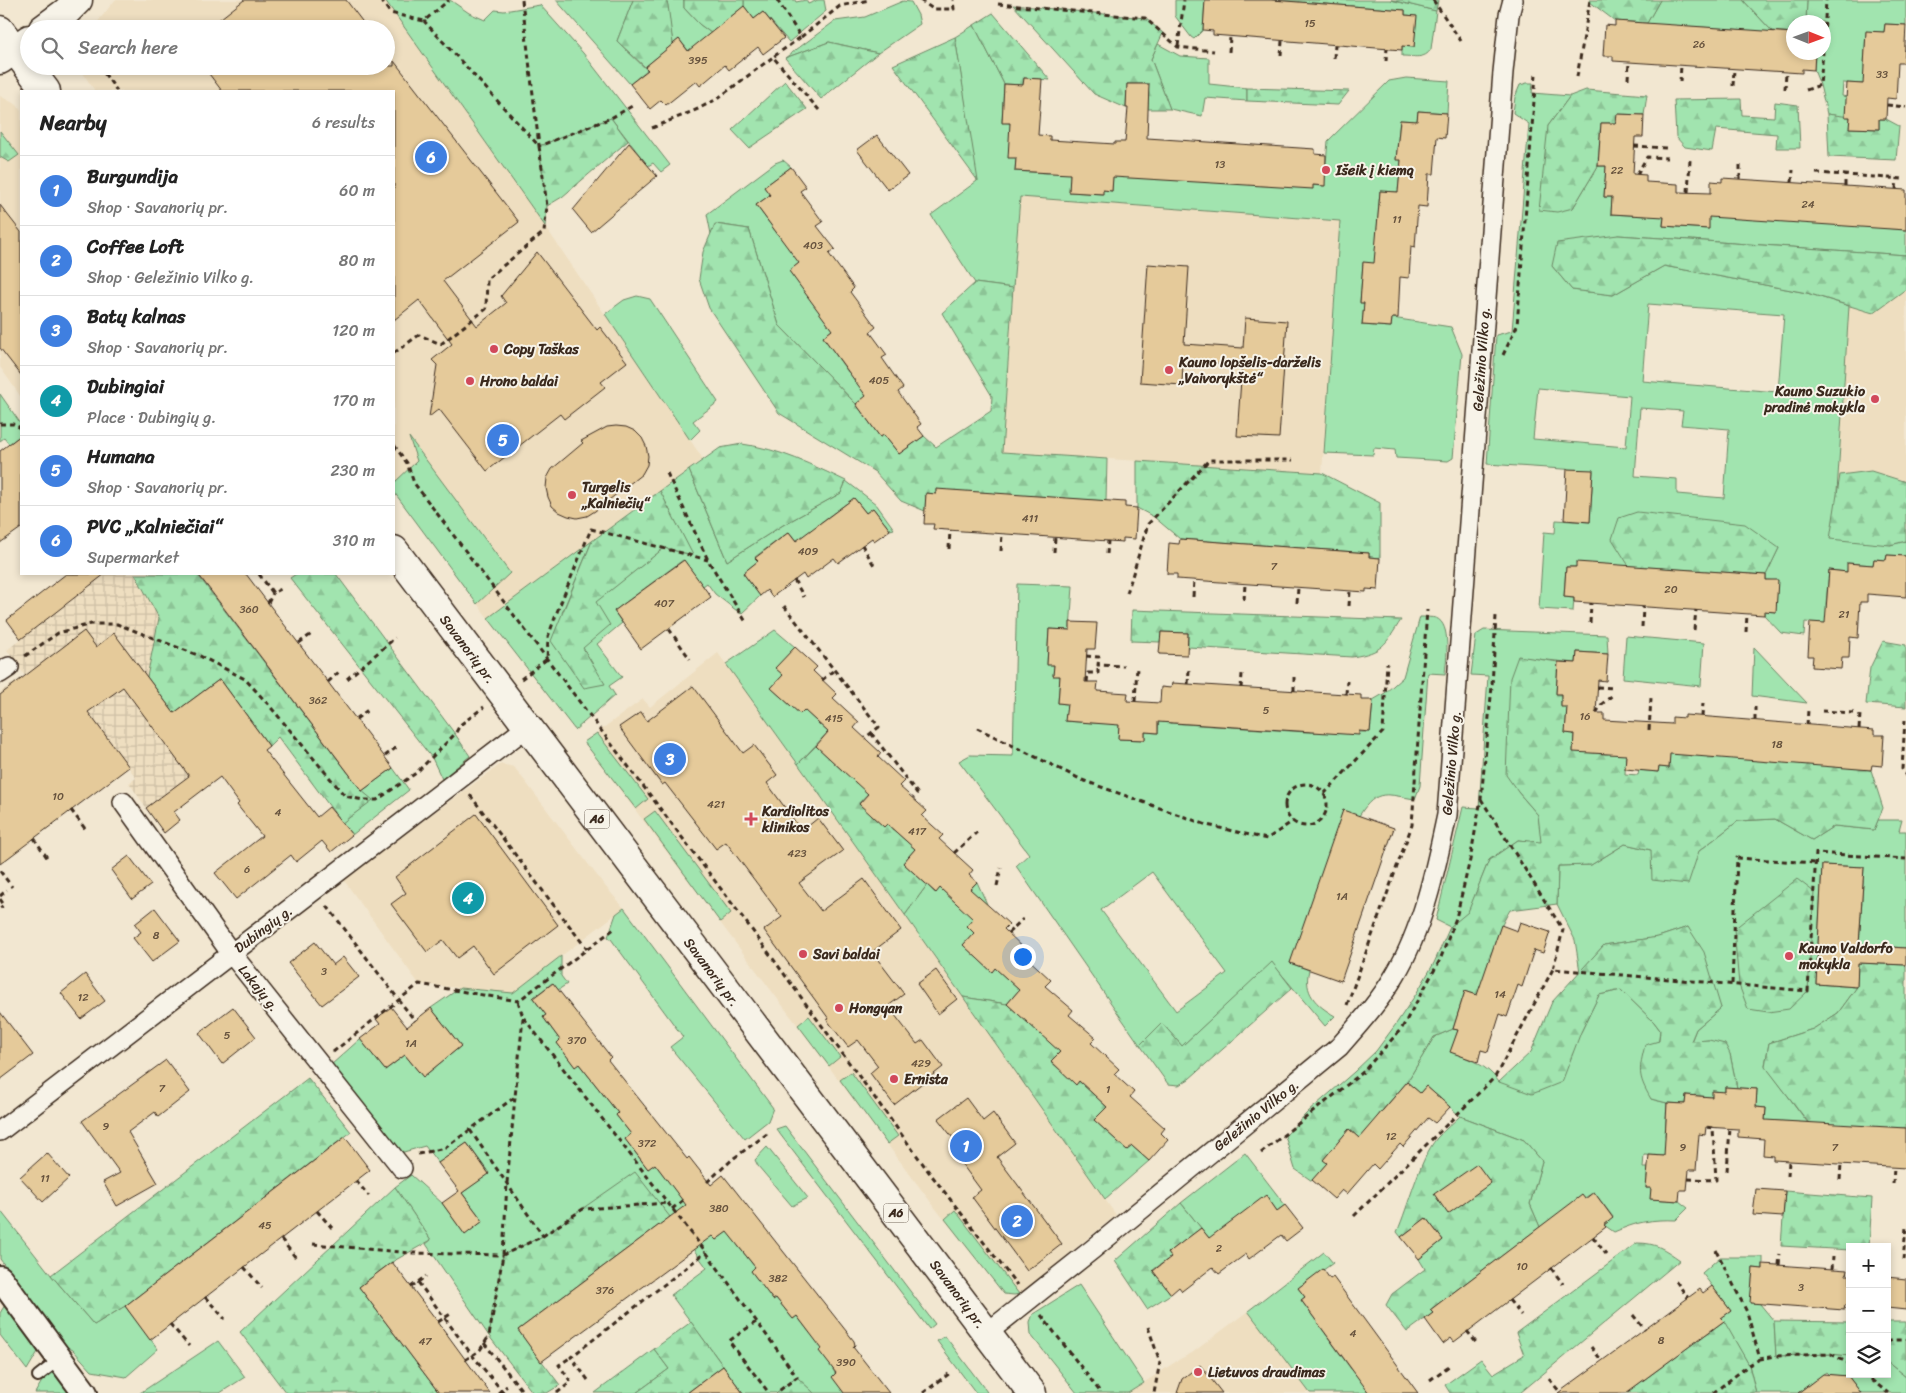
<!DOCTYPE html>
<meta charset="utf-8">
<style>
body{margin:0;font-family:Sriracha,sans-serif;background:#f6f6f6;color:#222}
.controls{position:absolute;right:15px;bottom:15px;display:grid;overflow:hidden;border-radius:0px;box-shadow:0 2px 8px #0003}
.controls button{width:45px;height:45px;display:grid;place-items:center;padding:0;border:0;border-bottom:1px solid #e0e0e0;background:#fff;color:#222;font:25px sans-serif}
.compass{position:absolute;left:1786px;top:15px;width:45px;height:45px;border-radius:50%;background:#fff;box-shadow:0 2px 8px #0003;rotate:91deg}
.you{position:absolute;left:1022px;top:956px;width:18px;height:18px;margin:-12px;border:4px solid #fff;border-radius:50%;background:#1a73e8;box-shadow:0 0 0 8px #1a73e833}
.badge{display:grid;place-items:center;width:32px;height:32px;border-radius:50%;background:#b45309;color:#fff;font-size:16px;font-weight:700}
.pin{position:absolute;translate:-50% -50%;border:2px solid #fff;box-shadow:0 1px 5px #0006}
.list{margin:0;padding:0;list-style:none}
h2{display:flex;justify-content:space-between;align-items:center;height:65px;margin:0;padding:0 20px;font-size:21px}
h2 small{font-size:16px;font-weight:400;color:#767676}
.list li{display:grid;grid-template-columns:32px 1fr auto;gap:15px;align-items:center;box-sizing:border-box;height:70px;padding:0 20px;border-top:1px solid #e0e0e0}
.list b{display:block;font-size:19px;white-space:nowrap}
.list p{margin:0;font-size:16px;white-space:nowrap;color:#767676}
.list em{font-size:16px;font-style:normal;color:#767676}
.icon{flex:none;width:28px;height:28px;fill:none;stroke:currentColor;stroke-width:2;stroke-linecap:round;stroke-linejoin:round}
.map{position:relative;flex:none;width:1906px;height:1393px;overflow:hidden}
.search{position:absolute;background:#fff;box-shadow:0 2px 8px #0003;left:20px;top:20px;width:375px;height:55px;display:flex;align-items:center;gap:12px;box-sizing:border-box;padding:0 18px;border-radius:28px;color:#767676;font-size:19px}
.panel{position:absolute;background:#fff;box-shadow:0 2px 8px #0003;left:20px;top:90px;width:375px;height:485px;border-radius:0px}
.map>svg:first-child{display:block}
</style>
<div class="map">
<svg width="1906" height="1393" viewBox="0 0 1906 1393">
<defs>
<pattern id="industrial-grid" width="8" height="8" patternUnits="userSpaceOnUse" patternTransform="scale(1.25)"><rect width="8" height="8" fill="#eedec0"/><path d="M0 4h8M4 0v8" fill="none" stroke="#cdbfa5"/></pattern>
<pattern id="forest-firs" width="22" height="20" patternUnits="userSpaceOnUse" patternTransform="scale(1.25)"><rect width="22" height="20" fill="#a1e4af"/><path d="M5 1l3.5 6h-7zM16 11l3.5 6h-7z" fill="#8cc496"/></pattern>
</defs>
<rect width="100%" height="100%" fill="#f2e7d1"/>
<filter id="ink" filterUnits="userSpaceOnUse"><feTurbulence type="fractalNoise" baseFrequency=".02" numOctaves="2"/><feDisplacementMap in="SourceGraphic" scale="10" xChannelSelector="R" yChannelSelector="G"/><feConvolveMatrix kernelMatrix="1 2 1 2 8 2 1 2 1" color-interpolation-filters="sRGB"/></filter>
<g filter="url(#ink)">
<path fill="#eedec0" d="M115,0H385L543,223L703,459L488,618L394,492V91H95L82,72L81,66H386V29H92Z
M0,96L17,105L21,111V397L0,367Z
M1020,197L1340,221L1322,473L1002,452Z
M1852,259L1906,265V497L1837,492Z
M718,653L862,854L1116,1215L1021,1293L1014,1295L1004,1294L936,1209L584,742L643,699L650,707Z
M501,764L514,767L518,772L605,886L624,908L513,993L419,984L343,879Z
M1248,1311L1310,1393H1128L1180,1359L1192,1353Z"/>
<path fill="url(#industrial-grid)" d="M66,574H135L159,618L147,677L174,713L220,679L269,746L223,781L220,777L174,812L180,820L164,833L129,783L136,778L106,736L0,779V692L25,676L7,650L21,639L7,620Z"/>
<path fill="#a1e4af" stroke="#6e8766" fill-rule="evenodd" d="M385,0H450L469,13L485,20L495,10L504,11L540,5L583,53L670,165L661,172L653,163L648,166L611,118L539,146L547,206L545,226Z
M556,0H633L617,41L647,70L630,84Z
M666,0H684V8L699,24L711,33L691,54L679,39L673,44Z
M744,0H795L796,2L806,0L808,4L818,0H824L826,11L789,42L763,12L754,19L744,6Z
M1175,0H1205L1203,30L1194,39L1191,37L1175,16Z
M1272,0H1391L1436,11L1431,49C1425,60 1413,56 1402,56V46L1414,47L1416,16L1405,15V10Z
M1660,0H1743L1772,31V36C1751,30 1735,29 1714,28C1690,26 1671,25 1647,28V23Z
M1807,0H1906V25L1885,24L1884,32H1866L1864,65L1866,84L1843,83L1842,96L1847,97L1845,117L1827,114L1820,85L1814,70L1815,53L1824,52V22H1806Z
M903,1L911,2L918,15L920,24L878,53L829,42L785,58L835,21L865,17Z
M974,25L1004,84L1002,122L1010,123L1016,158L1015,171L1047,173L1070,171V192L1102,194L1103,190L1112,191L1113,172L1324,186L1328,141L1389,81L1406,78L1449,81L1447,113L1418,111L1417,121L1400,120L1396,159L1401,160L1398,192L1380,191L1377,231L1380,264L1363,263L1360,302L1364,303L1362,325L1391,327L1392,318L1451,327L1462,354L1453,458L1448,461L1396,458L1395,450L1374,448L1373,455L1324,453L1340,221L1020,197L1013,288L975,283L931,215L977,181L955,37Z
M1158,44L1180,56L1209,58V84L1247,88V101L1205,98L1202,116L1170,109L1151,59Z
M1527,83H1533L1532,93L1570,96L1548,126L1573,208L1598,166H1606L1604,197H1612L1611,214L1647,216V210L1664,211L1663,226L1708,229L1709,212L1906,230V255L1618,235L1552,266L1572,290L1613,295L1664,266L1807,293L1849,306L1837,492L1890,545L1906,541V556L1887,555L1886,560L1874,559L1873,565L1848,563L1847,572L1829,570L1826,604L1829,624L1805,622L1804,636L1781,633L1764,615V611L1776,612L1777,581L1766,580V575L1779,548L1629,566L1566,567L1564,597L1574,598L1573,611L1539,609L1544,532L1555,533L1556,520L1590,522L1593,471L1487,464L1496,335L1512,331L1529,124L1513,113L1515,97L1520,85ZM1648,304L1784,314L1778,392L1642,381ZM1538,388L1630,396L1626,447L1533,439ZM1640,408L1683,411L1681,425L1729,429L1724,498L1677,494V479L1635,476Z
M783,160L791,167L764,187L770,195L756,205L782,240L804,259L789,271L837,326L823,337L848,372L871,393L856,404L779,325L749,229L716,224L711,234L707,214L775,163Z
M637,296L650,299L718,402L693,421L700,430L690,440L605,314L624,300Z
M0,394L21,424V435L9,444L4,438L0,441Z
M409,437L510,573L477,604L394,492V483L417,461Z
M689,470L727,561L783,525L841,493L846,481L876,504L894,529L890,530L873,508L866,513L854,498L820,523L800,545L789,532L755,557L758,561L743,573L760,596L741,614L715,594L707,583L703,586L683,560L614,611L622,623L597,644L622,677L609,686L615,695L575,730L488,618L592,541L562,613L604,684L583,648L595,602L664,548L692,555L660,491Z
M1017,584L1073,586L1070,630L1049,629L1047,664L1054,665L1053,675L1060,676L1058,703L1067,704L1066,721L1096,723L1120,716L1118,739L1145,740V732L1158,733L1159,718L1170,723L1306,732H1370L1373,700L1385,693L1403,677L1420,617C1425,617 1432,617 1436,618C1452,624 1446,661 1445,674L1428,673L1420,786L1415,799C1387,795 1377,787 1359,816L1290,963L1309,970C1303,993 1316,1005 1335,1016L1325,1026L1272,963L1182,1046L1162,1023L1140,1045L1016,866L1029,854L959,761L970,755L1013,756ZM1152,872L1227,973L1176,1011L1101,910Z
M775,630L795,647L776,668L783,675L771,688L800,714L804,710L828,732L798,764L726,664Z
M1484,630L1607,635L1608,654L1577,652L1576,663L1518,657V792L1538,815L1542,843L1518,840L1489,860L1468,913L1450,927L1436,920L1463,807L1479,808L1488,676L1471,675L1476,635Z
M1626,636L1704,643L1701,686L1623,678Z
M1754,647L1807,703L1752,696Z
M597,733L648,799L636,809L584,742Z
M393,768L409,790L352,835L342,823L372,800L362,791Z
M655,811L731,913L720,922L644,819Z
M1775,819L1812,840L1834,826L1874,830L1878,820H1902L1899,831H1906V948L1859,945L1864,867L1822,865L1816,984L1857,987L1838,1013L1813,1029L1769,1043L1765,1065L1808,1123L1776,1121L1765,1125L1766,1108L1756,1107L1757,1089L1737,1088L1730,1054L1709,1040L1691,1042L1696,1029L1721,1008L1688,927L1658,937L1604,945L1580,972L1575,940L1557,904L1558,866L1591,865L1625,844L1651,850L1699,851L1738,821Z
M977,882L987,904L967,926L974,933L963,945L992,972L995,968L1019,990L1007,1004L963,997L905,915L927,885L935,893L940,888L957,904Z
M624,908L773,1108L768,1121L745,1139L670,1047L683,1037L611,939L608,937L616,914Z
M561,956V976L567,984L558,990L552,983L533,998L546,1015L543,1017L560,1040L557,1043L575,1066L579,1064L618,1113L616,1115L631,1134L625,1139L648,1169L655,1164L716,1240L733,1227L738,1246L755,1267L751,1271L773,1299L776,1298L793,1319L797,1316L810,1333L815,1330L844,1393H814L797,1378L776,1393H743L671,1295L707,1268L670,1217L583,1209L543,1236L503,1255L489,1336L426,1244L431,1240L395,1187L411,1175L442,1203L465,1234L483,1221L462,1193L489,1173L467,1143L438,1163L425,1146L400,1153L331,1065L360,1039L385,1070L405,1055L423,1077L461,1046L431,1008L460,988L513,993Z
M1621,990L1654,1022L1660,1030L1651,1099L1667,1103L1665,1136H1668L1667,1156L1644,1155L1643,1168H1648L1646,1188H1651V1199L1679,1201L1688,1208L1676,1220C1651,1219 1637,1222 1614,1232L1604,1225L1613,1217L1594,1192L1540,1227L1530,1204L1542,1161L1524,1140L1460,1116L1426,1086L1420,1093L1407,1082L1434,1037L1453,1029L1458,1030L1451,1052C1470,1059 1487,1065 1499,1082L1581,1032L1599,995Z
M809,1016L840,1057L829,1066L798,1025Z
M851,1072L898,1136L887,1144L840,1080Z
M785,1126L935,1324L929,1329L776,1129Z
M767,1147L808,1198L792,1206L758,1166L755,1160Z
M1245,1153L1285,1205L1277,1211L1266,1196L1213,1243L1181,1203Z
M0,1210L51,1275L94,1325L125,1306L158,1349L126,1377L92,1371L73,1350L65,1346L0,1259Z
M955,1210L1019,1294L1014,1295L1004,1294L945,1219Z
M1324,1252L1333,1263L1298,1288L1305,1297L1301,1300L1351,1369L1367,1383L1364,1386L1369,1393H1310L1248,1311Z
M1720,1257H1763V1269L1753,1268L1751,1298L1760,1299V1304L1774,1321L1776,1356L1831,1354L1850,1356V1374H1887V1362L1906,1377V1393H1861L1848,1376L1829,1375L1826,1372L1798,1393H1756L1749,1365L1721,1318L1731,1311L1702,1273Z
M1079,1285L1144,1383L1128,1393H1077L1031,1335L1030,1322L1033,1314Z
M5,1305L39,1350L27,1370L0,1335V1313Z
M945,1336L987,1392L986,1393H976L937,1341Z
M218,1341L245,1377L220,1393H140Z
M654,1349L669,1369L636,1393H595Z
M55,1370L72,1393H35L45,1376Z"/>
<path fill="url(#forest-firs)" stroke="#6e8766" d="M633,0H666L668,5L673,44L645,67L617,41Z
M684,0H744V6L711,33L699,24L684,8Z
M1391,0H1438L1436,11Z
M1590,0H1660L1647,23L1615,21L1590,2Z
M1743,0H1807L1806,22H1794L1793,33L1772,31Z
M1013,5L1145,18L1163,33L1151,59L1170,109H1148V84H1127L1126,108L1094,94Z
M993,13L1050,80L1024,78L1023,85L1004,84L974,25Z
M955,37L978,181L893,65Z
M829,42L878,53L821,99L785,58Z
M785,81L807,109L749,148L732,130Z
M1247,88L1349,91L1338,105L1247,101Z
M1586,90L1647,95L1644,115L1617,114L1616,123H1601L1598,166L1573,208L1557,212L1539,210L1548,126L1570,96Z
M1741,99L1742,115L1774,117L1775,102L1798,105L1800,148H1776L1777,134L1716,129L1712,151L1685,147L1676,137L1674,100Z
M1827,114L1850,117V128L1879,129V119H1886L1899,126L1896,160L1829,157Z
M611,118L628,141L562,197L547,206L539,146Z
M0,131L19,155L9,162L0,157Z
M715,224L749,229L779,325L856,404L880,437L884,435L899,454L924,436L936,447L991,411L992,396L942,313L975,283L1013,288L1002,452L1107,459L1106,501L936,490V494H926L925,511L901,501L875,472L779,413L709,308L699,279L703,252Z
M1618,235L1906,255V289L1873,313L1807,293L1664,266L1613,295L1572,290L1552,266L1557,243Z
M742,444C780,449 812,465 846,481L841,493L783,525L727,561L689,470L720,448Z
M1137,461L1322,473L1380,503V558L1369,557V553L1180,539L1154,517L1137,508Z
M1871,471L1906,482V541L1890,545L1830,539L1840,475Z
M660,491L693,555L664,548L596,602L610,625L583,648L605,684L584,688L551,641L592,541Z
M1637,512L1745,524L1779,548L1766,575L1629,566L1612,539L1619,518Z
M135,574H197L362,791L373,800L342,823L278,737L269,746L220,679L174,713L147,677L159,618Z
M296,574H336L455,734L470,756L442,779L432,758L290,578Z
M1132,610L1401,620C1385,645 1383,652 1352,657L1188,647V633L1161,632L1160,642L1131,641Z
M1883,641L1906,645V707L1866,704L1870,668Z
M1518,656L1558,662L1556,693L1561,694V706L1567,707L1565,733L1574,734L1573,751L1606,754L1626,751L1625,774L1638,775L1639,770L1658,772L1659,767L1669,768L1670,749L1871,770L1883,808L1874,830L1834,826L1812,840L1775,819L1738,821L1699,851L1688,884L1652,880L1651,850L1625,844L1591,865L1558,866L1557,904L1510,910C1493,938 1488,965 1484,997L1465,991L1453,1029L1434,1037L1407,1082L1380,1113L1364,1142L1349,1129L1324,1159L1327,1163L1312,1181L1295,1169L1285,1136L1308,1112L1354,1072L1376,1051L1396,1024L1416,994L1434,963L1450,927L1468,912L1489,860L1518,840L1541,842L1538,815L1518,792L1506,775L1510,678Z
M816,746L844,772L871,790L859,803L884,827L887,824L915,849L903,863L927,885L905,915L798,764Z
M1797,879L1814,892L1808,991L1789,1009L1768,1012L1748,1009L1739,985L1734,929Z
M1688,927L1704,952L1721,1008L1696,1029L1691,1041L1709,1040L1725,1044L1730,1054L1737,1088L1725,1087V1092L1713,1091L1712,1097L1686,1095L1685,1104L1667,1103L1651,1099C1637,1075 1639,1070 1645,1045L1659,1041L1660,1030L1654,1022L1621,990L1599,995L1581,1032L1562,1082L1532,1094L1499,1082L1531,1052L1552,1002L1604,945L1658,937Z
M1272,962L1292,988L1189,1079L1179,1085L1168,1084L1140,1045L1162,1023L1182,1046Z
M1858,963L1906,965V1128L1807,1127L1808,1122L1765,1066L1769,1043L1813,1029L1838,1013L1857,987Z
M963,997L1007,1004L1036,1030L1063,1048L1051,1062L1076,1084L1079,1081L1107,1107L1095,1121L1127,1150L1132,1146L1149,1161L1105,1199Z
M308,1078L351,1132L125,1306L94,1325L51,1275Z
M1460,1116L1524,1140L1542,1161L1530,1204L1540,1227L1430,1310L1433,1313L1407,1332L1386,1305L1392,1294L1425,1269L1419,1259L1443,1240L1426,1218L1401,1237L1397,1232C1409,1205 1419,1160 1437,1138C1444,1130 1453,1123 1460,1116Z
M635,1172L670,1217L518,1330L560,1385L547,1393H533L489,1336L503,1255L543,1236Z
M395,1187L431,1240L392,1262L359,1287L439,1393H286L240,1332Z
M1785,1191L1872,1198L1869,1247H1850V1250L1781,1246Z
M1181,1203L1201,1228L1168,1253L1171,1257L1153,1270L1171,1294L1147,1309L1115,1261Z
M1637,1243C1657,1243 1664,1249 1680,1260L1520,1393H1450L1445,1385L1481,1359L1493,1374L1524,1355L1516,1333Z
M1724,1321L1749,1365L1756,1393H1626Z
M1774,1321L1850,1322V1356L1831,1354L1776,1356Z
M691,1322L723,1366L687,1393H636L669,1369L654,1349Z
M1887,1322H1906V1377L1887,1362Z
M797,1377L814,1393H776Z"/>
<path fill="#e5ca9a" stroke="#3b2a1e" d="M244,0H346L368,29H207Z
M1205,0H1272L1405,10V15L1417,16L1414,47L1402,46V50L1213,35V31L1203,30Z
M744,6L754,19L763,12L784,38L763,54L758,47L729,70L725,65L700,86L696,81L666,105L661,100L650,109L630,84L648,70L645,67L679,39L688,51Z
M1615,21L1794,33V52H1815L1814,70L1802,69V73L1613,61V56H1603L1605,25L1615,26Z
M1885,24L1906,25L1904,63H1898L1896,99L1887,98L1886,119H1879V129L1849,128L1850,117H1845L1847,83L1863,84L1866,31L1884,32Z
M394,61L519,222L443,281L477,326L506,303L501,296L537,252L597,330L600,327L627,362L601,382L605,387L564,419L560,414L487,471L439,409L429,417L437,365L432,360L452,344L419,300L394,320V91H222L203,66H394Z
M1024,78L1042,79L1038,135L1050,136V140L1115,144V142H1125L1128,108H1126L1127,84H1149L1147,138L1315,149V154L1326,155L1325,186L1313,185V189L1113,177L1112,191L1103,190V194L1069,192L1070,174L1015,171L1016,158H1008L1010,123H1002L1004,84L1023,85Z
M1418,111L1447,113L1445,138L1437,137L1434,174H1429L1427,207L1418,206L1415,247L1411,246L1409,278L1400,277L1398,318H1392L1391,327L1362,325L1364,303H1360L1363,262L1374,263L1380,191L1398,192L1401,160H1396L1400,120L1417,121Z
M1617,114L1644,115L1643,137H1635L1633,174L1646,175V182L1678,184V192L1711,193V181L1722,182V178L1906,190V230L1709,217V229L1663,226L1664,217L1611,214L1612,197H1604L1606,166H1598L1601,123H1616Z
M877,135L908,175L888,190L857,150Z
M629,143L657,176L591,232L573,210Z
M791,167L806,187L800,191L823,222L817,226L835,249L829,254L854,288L850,292L876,327L870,332L887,355L882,358L903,388L898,392L921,424L917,427L924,436L899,454L884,435L880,437L856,404L866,396L823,337L832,330L789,271L799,263L756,205L770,195L764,187Z
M0,205L21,232V375L0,348Z
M1148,264L1189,267L1184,344L1243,348L1245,318L1287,321L1279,438L1237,436L1242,365L1183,361L1182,385L1140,382Z
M616,426L626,427L635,431L642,438L646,446L648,456L647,465L642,474L595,511L587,516L577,518L568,516L559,512L552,506L548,497L546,488L547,478L552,469L583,443L581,441L607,427Z
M21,435V528L0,543V451Z
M1567,469L1593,470L1590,522L1564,520Z
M936,489L1125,502V507L1137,508L1135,539L1123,538V542L933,529L934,524H924L926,493L936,494Z
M854,498L866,513L873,508L890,530L874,541L872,538L838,563L834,558L806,579L803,574L772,597L767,590L760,596L743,573L758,561L755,558L789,532L796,541Z
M1180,539L1369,553V557L1380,558L1378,590L1366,589V592L1177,579V574H1167L1169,543L1179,544Z
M1887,555L1906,556V597L1867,594V602H1860L1858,638L1850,637L1849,658H1842L1841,669L1812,667L1813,656H1808L1810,622L1825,623L1829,570L1847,572V563L1873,565L1874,559L1886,560Z
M684,560L711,597L641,649L614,611Z
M1576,562L1766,575V580H1778L1776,612L1764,611V615L1574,602V598L1564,597L1566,567H1576Z
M66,574H105L21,639L7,620Z
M198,574H246L393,768L362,791Z
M1070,622L1097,623L1095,649H1087L1085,682H1098L1097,691L1128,693L1127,701L1160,703L1161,687L1171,688L1172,683L1361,695V700H1373L1370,732L1359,731V735L1158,722V733L1145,732V740L1118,739L1119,725L1065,721L1067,704L1058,703L1060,676H1053L1054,665H1047L1049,629L1070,630Z
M84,631L96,647L114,633L174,713L220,679L269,746L264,750L317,817L329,807L352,835L331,852L322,841L296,862L291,855L236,899L215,873L262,836L237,805L239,803L220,777L174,812L180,820L164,833L146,808L189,776L123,687L88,712L129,767L0,864V695Z
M1161,632L1188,633L1187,655L1159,654Z
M795,647L817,667L813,671L837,694L833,698L859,722L854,728L881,753L878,757L904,781L899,786L927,811L922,816L943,835L939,839L973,870L969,875L977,882L970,889L1009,924L1004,929L1028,952L1025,956L1051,980L1045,986L1073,1010L1069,1015L1096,1038L1091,1043L1119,1069L1114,1074L1134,1092L1130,1097L1165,1128L1161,1133L1168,1140L1149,1161L1132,1146L1127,1150L1094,1120L1107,1107L1079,1081L1076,1085L1051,1061L1060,1052L1007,1004L1019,990L995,968L992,972L963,945L974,933L967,926L973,919L940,888L936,893L903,863L915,849L887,824L884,827L859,804L868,794L816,746L828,732L804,710L800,714L771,688L783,675L775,668Z
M1577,652L1608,654L1606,681L1598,680L1596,713H1604V720L1672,724V717L1685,718V715L1874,730V735H1884L1882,766L1872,765L1871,770L1670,754L1669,768L1659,767L1658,772L1625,769L1626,755L1573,752L1574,734L1565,733L1567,707H1561V694H1556L1558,662L1576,663Z
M693,686L743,753L754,745L777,775L767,783L802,831L818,818L843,851L799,883L821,911L864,879L901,930L872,952L904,994L888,1006L917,1044L923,1040L943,1067L894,1105L870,1073L878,1066L858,1040L848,1047L827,1020L829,1019L764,930L782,917L726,842L716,849L665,783L662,785L619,727L641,712L647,721Z
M1343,810L1394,828L1341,981L1290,963Z
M476,814L558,925L494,974L473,946L457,958L443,940L427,952L391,904L406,893L395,877Z
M129,856L151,885L132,899L111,870Z
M1822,865L1864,867L1859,945L1906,948V965L1858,963L1857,987L1816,984Z
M155,908L180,941L152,962L133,938L141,932L135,924Z
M1520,922L1550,932L1543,953L1534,950L1522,987L1518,985L1507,1017L1500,1014L1488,1052L1481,1050L1478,1062L1450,1052L1458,1030L1453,1029L1465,991L1477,995L1501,925L1517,931Z
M315,942L333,965L343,957L359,977L322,1005L288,963Z
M936,970L957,999L938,1014L917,984Z
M85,974L105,1001L81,1019L61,993Z
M553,983L611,1057L608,1060L687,1159L689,1157L711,1185L723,1175L854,1341L855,1345L853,1347L889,1393H844L832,1377L836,1373L819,1351L822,1349L797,1316L793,1319L776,1298L773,1300L751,1271L755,1267L727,1232L716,1240L712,1236L541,1362L518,1330L686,1205L655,1164L648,1169L625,1139L631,1134L616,1115L618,1113L579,1064L575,1067L557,1043L560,1040L543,1017L546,1015L533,998Z
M233,1007L256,1037L222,1064L199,1033Z
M391,1007L407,1027L431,1008L461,1046L423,1077L405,1055L385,1070L360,1039L380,1024L376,1019Z
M0,1012L33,1055L0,1080Z
M166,1060L190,1092L158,1117L155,1112L128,1132L158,1183L117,1206L103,1182L120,1173L82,1121Z
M1407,1082L1420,1093L1426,1086L1450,1107L1435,1123L1428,1118L1403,1147L1400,1144L1378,1169L1373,1164L1347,1194L1342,1190L1334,1199L1312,1180L1327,1163L1323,1160L1349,1129L1359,1138Z
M1725,1087L1757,1089L1756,1107L1766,1108L1765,1120L1906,1128V1168L1773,1160V1156L1763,1155L1764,1139L1738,1137V1129L1706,1127L1705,1135L1699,1134L1696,1170H1689L1687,1190H1680L1679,1201L1650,1199L1651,1188H1646L1649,1155L1664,1156L1667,1103L1685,1104L1686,1095L1712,1097V1091L1725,1092Z
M966,1098L983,1121L993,1113L1015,1143L997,1157L1062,1244L1027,1271L972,1197L981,1190L950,1148L957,1143L938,1119Z
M345,1137L370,1170L150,1340L125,1306Z
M467,1143L489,1174L462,1193L483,1221L465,1235L442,1203L459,1191L438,1163Z
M47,1153L69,1178L43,1202L20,1177Z
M1477,1164L1491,1183L1448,1214L1434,1194Z
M1756,1189L1785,1191L1783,1217L1753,1215Z
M1594,1192L1613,1218L1604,1225L1606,1227L1454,1342L1451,1338L1443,1344L1425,1319L1433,1313L1430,1310L1582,1195L1585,1199Z
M1266,1195L1277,1211L1285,1205L1303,1228L1286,1241L1281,1235L1249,1259L1246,1254L1219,1274L1213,1267L1182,1291L1179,1287L1171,1294L1153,1271L1171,1257L1168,1253L1201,1228L1209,1238Z
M1426,1218L1443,1240L1419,1259L1401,1237Z
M392,1262L438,1322L490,1393H439L359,1287Z
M1763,1264L1847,1270L1846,1275H1850V1305H1845L1844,1310L1750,1303L1753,1268L1763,1269Z
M1323,1269L1330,1279L1333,1277L1418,1393H1369L1301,1300L1305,1297L1298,1288Z
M1887,1277L1906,1279V1310L1887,1308Z
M1712,1286L1731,1311L1721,1318L1724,1321L1626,1393H1558L1700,1289L1703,1293Z
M1200,1365L1222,1393H1177L1182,1379Z
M723,1366L743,1393H687Z
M1823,1374L1848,1376L1861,1393H1798Z"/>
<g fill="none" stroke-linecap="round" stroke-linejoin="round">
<g stroke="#3b2a1e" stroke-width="14">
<path id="service" d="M38,1376L60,1359"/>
</g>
<g stroke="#3b2a1e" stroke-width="22">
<path id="minor" d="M0,673L9,667
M123,802L231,953L402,1168
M0,1131L527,727
M987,1333L1093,1249L1339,1047C1359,1024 1380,1001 1395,975C1423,929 1436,867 1447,815L1503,72L1509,15L1513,0"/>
</g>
<g stroke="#3b2a1e" stroke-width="28">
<path id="tertiary" d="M0,1278L85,1393"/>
</g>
<g stroke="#3b2a1e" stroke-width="31">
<path id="secondary" d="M43,29L66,12L78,0
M0,60L29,39"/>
</g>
<g stroke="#3b2a1e" stroke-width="31">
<path id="primary" d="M0,30L46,91
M394,550L1032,1393"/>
</g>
<path stroke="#3b2a1e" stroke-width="3" stroke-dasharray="5 4" stroke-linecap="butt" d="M381,0L390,13L424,21L449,0
M522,0L539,146L611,118L634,105
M777,0L801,37L773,57L819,110
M920,0L933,9H954L953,0
M1433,0L1461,41
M998,4L1145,18L1178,47L1214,51
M801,37L840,6L869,0
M1824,37L1826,0
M1178,46L1184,0
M1229,52L1230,37
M1281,55L1282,41
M1905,55H1906
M1334,58L1335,45
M1386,61L1387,48
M99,66L117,91
M1577,77L1590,0
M1628,79L1629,62
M1680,82L1681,65
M1733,86L1734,69
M1785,89L1786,72
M1806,90L1820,85L1823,52
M1887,105L1906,107
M652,128L698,109L717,99L773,57
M1634,146L1666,148
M1816,173L1903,179
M1637,174L1647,157L1667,158
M1740,179V165
M1792,182L1793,170
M1845,186V175
M1896,189L1897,178
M1688,192L1690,160
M394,353L419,335L441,344L486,309L487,279L544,232L547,206L539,146L424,21
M1503,355L1517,326L1536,74
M0,424H13L21,428
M394,445L407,463L414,483L749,926L929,1172L1017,1285
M667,473L708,560L746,622
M862,545L875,567
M949,549L950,530
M1001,551L1002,534
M1054,552L1055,537
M1107,554L1108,541
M259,574L273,593L281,589
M794,580L804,597
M1127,593L1148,524L1209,460H1293
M1193,597L1194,580
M1244,600L1245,584
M268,603L273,593
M1297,603L1298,587
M784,606L879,727L865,738
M1349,606L1350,591
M1590,623L1591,603
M1642,627L1643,607
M669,629L690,659
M1694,630L1696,610
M1746,632L1747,614
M299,643L313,633
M25,656L58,633L91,624H117L200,656L245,679L268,704L345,796L363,800H377L416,773L455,734L460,725L484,707
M1086,656L1099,657L1098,665L1124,666
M347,679L395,638
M521,679L547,659L548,637L557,612L591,529L708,560
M822,680L834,670
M328,682L341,670
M1087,682L1088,673H1098V665
M1188,684L1189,670
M1597,687L1615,688
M1241,688L1242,674
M1294,691V677
M1346,694L1347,681
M1135,701L1137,667
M1822,711L1854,713
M1596,713L1602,704L1614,694
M1702,716L1703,703
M356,719L369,709
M1755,720V707
M1905,720L1902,769L1906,776
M1807,725L1808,710
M977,728L1082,780L1207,825L1267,839L1293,821
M1859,729L1860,714
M1649,730L1651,698
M871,733L917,793L913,798
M385,756L397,747
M1285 805a21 21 0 1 1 42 0a21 21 0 1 1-42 0Z
M1324,794L1383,732L1387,663
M470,795L587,949
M1481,799L1563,930L1553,969L1808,991L1816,853L1906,859
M71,810L86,830
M34,838L48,859
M954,853L977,832
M0,871L12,887
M997,886L1001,868
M0,896L7,890
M0,899L4,905L0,908
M327,906L415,1021
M1008,933L1023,919
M1732,984L1737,858L1815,863
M518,1001L523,1017L706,1252L797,1377L776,1393
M1347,1005L1412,825L1427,610
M333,1052L419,984L518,1001L614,929
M470,1130L543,1236
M1261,1153L1362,1073L1402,1028L1440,960L1456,918L1470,860L1481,799L1492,686L1496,616
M418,1154L445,1148L515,1097L523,1018
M1727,1171L1730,1128
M1788,1176L1789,1161
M1688,1179L1716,1180L1713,1128L1706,1127
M1840,1180L1841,1164
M356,1181L369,1196
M707,1182L734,1158L767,1134
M1893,1184L1894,1167
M672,1209L683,1200
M317,1211L332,1228
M1354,1216L1495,1077L1553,969
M1593,1237L1606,1254
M281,1239L296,1258
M313,1244L411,1253L503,1255L543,1236L583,1209L667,1203
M1716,1250L1747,1312L1760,1359L1776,1356L1831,1354L1850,1364
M1903,1260L1906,1227
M1779,1265L1780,1254
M244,1267L262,1288
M1551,1268L1563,1284
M1832,1269L1833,1256
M1676,1281L1688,1298
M418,1282L472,1355L504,1393
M411,1287L426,1276
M205,1297L225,1319
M1509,1300L1521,1315
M1041,1315L1101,1393
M1633,1315L1645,1330
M438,1322L452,1313
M756,1322L729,1341L769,1393
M170,1324L189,1346
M1148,1327L1160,1362L1154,1393
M1467,1331L1478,1345
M1887,1342L1893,1340H1906
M484,1343L524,1393
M1591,1347L1602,1361
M465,1360L480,1350L489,1336L503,1255L507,1183L515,1097
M1864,1374L1888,1393
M1549,1379L1560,1392
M588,1380L571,1357L706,1252
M1430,1380L1449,1366
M498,1393L507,1386
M557,1393L571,1382L559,1365L571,1357
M923,1393L950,1373
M1713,1393L1749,1365L1760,1359"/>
<use href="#service" stroke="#f7f3e8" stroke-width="10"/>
<use href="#minor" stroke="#f7f3e8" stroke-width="19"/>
<use href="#tertiary" stroke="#f7f3e8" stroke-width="24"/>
<use href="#secondary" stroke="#f7f3e8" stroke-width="28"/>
<use href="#primary" stroke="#f7f3e8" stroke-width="28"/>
</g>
</g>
<g fill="#d1495b" stroke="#f7f3e8" stroke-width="2">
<circle cx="1326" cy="170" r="5"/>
<circle cx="494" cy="349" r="5"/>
<circle cx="1169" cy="370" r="5"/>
<circle cx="470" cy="381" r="5"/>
<circle cx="1875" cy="399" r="5"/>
<circle cx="572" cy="495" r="5"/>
<path d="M748.5 811.5h5v5h5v5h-5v5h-5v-5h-5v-5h5z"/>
<circle cx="803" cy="954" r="5"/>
<circle cx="1789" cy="956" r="5"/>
<circle cx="839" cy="1008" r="5"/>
<circle cx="894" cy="1079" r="5"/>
<circle cx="1198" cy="1372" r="5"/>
</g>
<g text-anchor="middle" stroke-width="4" stroke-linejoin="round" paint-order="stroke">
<g font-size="11" fill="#66523d">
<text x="1310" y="27">15</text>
<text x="1699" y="48">26</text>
<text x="698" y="64">395</text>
<text x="1882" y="78">33</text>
<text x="1220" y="168">13</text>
<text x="1617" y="174">22</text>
<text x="1808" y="208">24</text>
<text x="1397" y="223">11</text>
<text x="813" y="249">403</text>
<text x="879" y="384">405</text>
<text x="1030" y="522">411</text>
<text x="808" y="555">409</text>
<text x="1274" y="570">7</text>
<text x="1671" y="593">20</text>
<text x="664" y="607">407</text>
<text x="249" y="613">360</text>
<text x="1844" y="618">21</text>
<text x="318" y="704">362</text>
<text x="1266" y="714">5</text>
<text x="1585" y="720">16</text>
<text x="834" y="722">415</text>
<text x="1777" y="748">18</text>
<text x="58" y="800">10</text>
<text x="716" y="808">421</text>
<text x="278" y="816">4</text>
<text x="917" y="835">417</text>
<text x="797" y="857">423</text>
<text x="247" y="873">6</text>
<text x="1342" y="900">1A</text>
<text x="156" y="939">8</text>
<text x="324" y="975">3</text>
<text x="1500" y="998">14</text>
<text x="83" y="1001">12</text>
<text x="227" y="1039">5</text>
<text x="577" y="1044">370</text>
<text x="411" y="1047">1A</text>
<text x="921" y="1067">429</text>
<text x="162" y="1092">7</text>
<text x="1108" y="1093">1</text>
<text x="106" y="1130">9</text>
<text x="1391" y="1140">12</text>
<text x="647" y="1147">372</text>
<text x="1683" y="1151">9</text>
<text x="1835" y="1151">7</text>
<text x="45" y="1182">11</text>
<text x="719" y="1212">380</text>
<text x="265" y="1229">45</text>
<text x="1219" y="1252">2</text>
<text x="1522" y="1270">10</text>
<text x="778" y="1282">382</text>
<text x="1801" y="1291">3</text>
<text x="605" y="1294">376</text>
<text x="1353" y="1337">4</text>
<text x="1661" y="1344">8</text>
<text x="425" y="1345">47</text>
<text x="846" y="1366">390</text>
</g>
<g fill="#f7f3e8" stroke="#73665b" stroke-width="1">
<rect x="584.5" y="809.5" width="25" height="19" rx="4"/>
<rect x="883.5" y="1203.5" width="25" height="19" rx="4"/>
</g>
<g font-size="12" font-weight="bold" fill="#3b2a1e">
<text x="597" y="823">A6</text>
<text x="896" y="1217">A6</text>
</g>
<g font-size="14" font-weight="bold" fill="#3b2a1e" stroke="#f7f3e8" text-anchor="start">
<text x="1336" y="175">Išeik į kiemą</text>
<text x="504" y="354">Copy Taškas</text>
<text x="1179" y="367">Kauno lopšelis-darželis<tspan x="1179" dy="16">„Vaivorykštė“</tspan></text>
<text x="480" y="386">Hrono baldai</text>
<text x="1865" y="396" text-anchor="end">Kauno Suzukio<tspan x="1865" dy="16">pradinė mokykla</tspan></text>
<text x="582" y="492">Turgelis<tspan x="582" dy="16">„Kalniečių“</tspan></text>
<text x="762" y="816">Kardiolitos<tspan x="762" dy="16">klinikos</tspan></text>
<text x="1799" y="953">Kauno Valdorfo<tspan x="1799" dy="16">mokykla</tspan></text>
<text x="813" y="959">Savi baldai</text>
<text x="849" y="1013">Hongyan</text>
<text x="904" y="1084">Ernista</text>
<text x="1208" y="1377">Lietuvos draudimas</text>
</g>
<g font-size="14" fill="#3b2a1e" stroke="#f7f3e8">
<text transform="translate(1481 359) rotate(-86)" y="5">Geležinio Vilko g.</text>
<text transform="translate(468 649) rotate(53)" y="5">Savanorių pr.</text>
<text transform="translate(1451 763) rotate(-85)" y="5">Geležinio Vilko g.</text>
<text transform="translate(263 929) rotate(-37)" y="5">Dubingių g.</text>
<text transform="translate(712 972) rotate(53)" y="5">Savanorių pr.</text>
<text transform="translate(259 988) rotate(51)" y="5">Lakajų g.</text>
<text transform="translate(1256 1115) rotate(-39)" y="5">Geležinio Vilko g.</text>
<text transform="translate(958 1294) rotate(53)" y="5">Savanorių pr.</text>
</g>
</g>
</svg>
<div class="controls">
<button>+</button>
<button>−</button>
<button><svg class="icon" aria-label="layers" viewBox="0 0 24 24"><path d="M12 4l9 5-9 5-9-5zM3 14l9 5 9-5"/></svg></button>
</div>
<svg class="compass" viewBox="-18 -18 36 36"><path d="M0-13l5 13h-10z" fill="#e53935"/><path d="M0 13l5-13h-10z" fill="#767676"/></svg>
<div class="you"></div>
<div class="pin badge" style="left:966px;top:1146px;background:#3f7fe0">1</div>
<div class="pin badge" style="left:1017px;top:1221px;background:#3f7fe0">2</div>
<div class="pin badge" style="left:670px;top:759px;background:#3f7fe0">3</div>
<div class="pin badge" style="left:468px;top:898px;background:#0f9aa8">4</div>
<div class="pin badge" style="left:503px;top:440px;background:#3f7fe0">5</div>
<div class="pin badge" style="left:431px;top:157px;background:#3f7fe0">6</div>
<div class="search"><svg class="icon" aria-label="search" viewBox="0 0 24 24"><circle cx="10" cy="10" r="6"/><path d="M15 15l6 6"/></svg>Search here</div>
<section class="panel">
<h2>Nearby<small>6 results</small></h2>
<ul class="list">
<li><span class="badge" style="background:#3f7fe0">1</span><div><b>Burgundija</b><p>Shop · Savanorių pr.</p></div><em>60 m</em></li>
<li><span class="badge" style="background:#3f7fe0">2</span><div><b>Coffee Loft</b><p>Shop · Geležinio Vilko g.</p></div><em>80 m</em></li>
<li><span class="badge" style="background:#3f7fe0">3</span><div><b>Batų kalnas</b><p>Shop · Savanorių pr.</p></div><em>120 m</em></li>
<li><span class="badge" style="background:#0f9aa8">4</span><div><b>Dubingiai</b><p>Place · Dubingių g.</p></div><em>170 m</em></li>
<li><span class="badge" style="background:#3f7fe0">5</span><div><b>Humana</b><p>Shop · Savanorių pr.</p></div><em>230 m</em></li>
<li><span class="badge" style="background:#3f7fe0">6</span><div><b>PVC „Kalniečiai“</b><p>Supermarket</p></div><em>310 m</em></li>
</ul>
</section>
</div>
